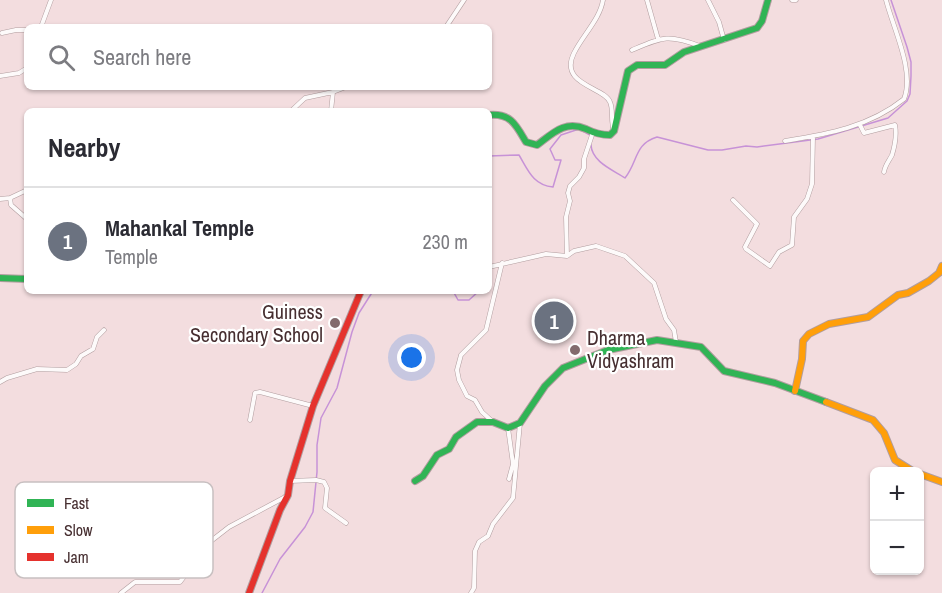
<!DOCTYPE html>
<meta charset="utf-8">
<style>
body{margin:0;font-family:"Archivo Narrow",sans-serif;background:#f2f2f3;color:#2b2b33}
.controls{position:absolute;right:18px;bottom:18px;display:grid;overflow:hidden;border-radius:9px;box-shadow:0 2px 4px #0004}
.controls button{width:54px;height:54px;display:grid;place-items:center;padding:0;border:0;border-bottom:2px solid #e1e1e2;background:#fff;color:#2b2b33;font:30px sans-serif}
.you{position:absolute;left:412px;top:358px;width:21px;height:21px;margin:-15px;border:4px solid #fff;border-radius:50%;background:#1a73e8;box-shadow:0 0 0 9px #1a73e833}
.badge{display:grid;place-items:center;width:39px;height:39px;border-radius:50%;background:#0b8043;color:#fff;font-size:20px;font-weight:700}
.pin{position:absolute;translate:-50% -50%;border:3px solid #fff;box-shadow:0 2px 6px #0006}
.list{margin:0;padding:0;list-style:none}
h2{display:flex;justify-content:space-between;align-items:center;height:78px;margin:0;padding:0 24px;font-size:26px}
h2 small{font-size:20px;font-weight:400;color:#7c7c81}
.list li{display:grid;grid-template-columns:39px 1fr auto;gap:18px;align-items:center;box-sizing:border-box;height:108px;padding:0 24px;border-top:2px solid #e1e1e2}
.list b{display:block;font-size:22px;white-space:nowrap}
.list p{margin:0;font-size:20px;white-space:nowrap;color:#7c7c81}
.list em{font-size:20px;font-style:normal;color:#7c7c81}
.icon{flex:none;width:33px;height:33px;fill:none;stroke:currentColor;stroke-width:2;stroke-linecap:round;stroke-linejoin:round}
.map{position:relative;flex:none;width:942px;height:593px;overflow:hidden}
.search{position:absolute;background:#fff;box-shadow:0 2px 4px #0004;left:24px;top:24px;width:468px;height:66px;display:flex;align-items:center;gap:15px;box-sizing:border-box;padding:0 21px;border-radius:9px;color:#7c7c81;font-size:22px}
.panel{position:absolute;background:#fff;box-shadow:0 2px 4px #0004;left:24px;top:108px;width:468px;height:186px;border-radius:9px}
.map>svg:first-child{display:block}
</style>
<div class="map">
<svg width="942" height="593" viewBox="0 0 942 593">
<rect width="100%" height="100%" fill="#f3dddf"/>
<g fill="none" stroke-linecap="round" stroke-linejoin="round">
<path stroke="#c792d7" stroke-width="1.5" d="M591,145C592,162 613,170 625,178C638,162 634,144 657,137L708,150H722L746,146L757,147L818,139L888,118L907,101L910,94L911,76V62L907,47L891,0
M489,156L519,155C528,170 533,185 553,187L561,160H555L550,149L561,135L579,129L590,135
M489,217L491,239L489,246
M453,291L458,300H469L479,291
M262,593L280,559L305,527L313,512L317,472V445L321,418L337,388L352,332L359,313L373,291"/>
<g stroke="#b19d9f" stroke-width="5">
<path id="street" d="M603,0C600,19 583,35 574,53C558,85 605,87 610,102C614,111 610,121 614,130
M647,0L658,39
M708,0L719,22L724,40
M792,0H796
M41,27L51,0
M446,27L464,0
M2,33L16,30H27
M632,50C663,37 668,34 700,46
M0,76L19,73L27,68
M291,111L305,98L333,92
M331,111L333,92L346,87
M860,125L864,133L895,125C897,135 895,145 892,155C889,161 885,165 884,172
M785,141C828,134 869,127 904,99C915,71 893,28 886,0
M10,198L27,190
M0,199L10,198L11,205L27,219
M733,200L757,224L745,247L746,249L770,266L779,252L792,245L794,217L807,199L812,184L813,137
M567,256L566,217L570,201L568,193L570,186L579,177L584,168V159L593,132
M489,267L546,254L567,256L574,251L596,246L625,256L654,283L666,319L674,330L676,342
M0,382L7,378L37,369L67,370L76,364L81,356L93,349L97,337L104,330
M250,420L255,393L260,392L313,406
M493,422L482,412L475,400L467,396L459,380L457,370L461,355L486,330L502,263
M508,428L513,464L509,479
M290,481L316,480L324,482L327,488L325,508L346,523
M121,593L135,582H180L211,541L229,527L287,496
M471,593L474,588L475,551L479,542L488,536L493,524L513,498L520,423"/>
</g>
<g stroke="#b19d9f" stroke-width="8">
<path id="fast" d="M489,115C511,113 516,125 526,142L537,145C553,133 565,120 586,129C594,133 601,135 610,135L614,131L628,71L637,65H665L684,52L757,28L762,21L768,0
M0,278L27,279
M415,481L423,476L437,455L449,449L456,437L477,422H493L508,428L520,423L545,386L563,368L608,350L657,340L701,347L724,371L775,383L826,402"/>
</g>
<g stroke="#b19d9f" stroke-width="8">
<path id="slow" d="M795,391L802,359L803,341L809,334L829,324L868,317L898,295L908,293L929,281L939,273L942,266
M826,402L873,420L884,433L895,460L914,472
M920,474L942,482"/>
</g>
<g stroke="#b19d9f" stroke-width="8">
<path id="jam" d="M249,593L280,510L288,495L290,481L313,406L361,291"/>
</g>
<use href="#street" stroke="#fdfafa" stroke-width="4"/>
<use href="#fast" stroke="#30b455" stroke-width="6"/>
<use href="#slow" stroke="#ff9f0a" stroke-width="6"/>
<use href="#jam" stroke="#e5322d" stroke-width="6"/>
</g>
<g fill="#836b6d" stroke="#fff" stroke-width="2">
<circle cx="335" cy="323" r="6"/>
<circle cx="575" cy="350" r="6"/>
</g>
<g text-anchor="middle" stroke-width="4.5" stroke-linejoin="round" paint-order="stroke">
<g font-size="20" fill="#462e30" stroke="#fff" text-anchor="end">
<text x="323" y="319">Guiness<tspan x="323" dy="23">Secondary School</tspan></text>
<text x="587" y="345" text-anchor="start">Dharma<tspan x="587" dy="23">Vidyashram</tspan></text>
</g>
</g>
<rect x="15" y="482" width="198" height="96" rx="9" fill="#fff" stroke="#c8c0c1" stroke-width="1.5"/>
<rect x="27" y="499" width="27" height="8" fill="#30b455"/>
<rect x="27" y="526" width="27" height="8" fill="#ff9f0a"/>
<rect x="27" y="553" width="27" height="8" fill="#e5322d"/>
<g font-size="16" fill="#462e30">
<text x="64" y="509">Fast</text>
<text x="64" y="536">Slow</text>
<text x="64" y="563">Jam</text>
</g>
</svg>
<div class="controls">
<button>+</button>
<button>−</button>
</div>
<div class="you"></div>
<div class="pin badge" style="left:554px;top:321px;background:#6b7280">1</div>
<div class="search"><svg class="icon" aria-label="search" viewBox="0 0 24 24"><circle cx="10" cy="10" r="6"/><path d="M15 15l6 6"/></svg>Search here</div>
<section class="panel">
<h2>Nearby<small></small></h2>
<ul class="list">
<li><span class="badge" style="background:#6b7280">1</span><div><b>Mahankal Temple</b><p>Temple</p></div><em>230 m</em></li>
</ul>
</section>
</div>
